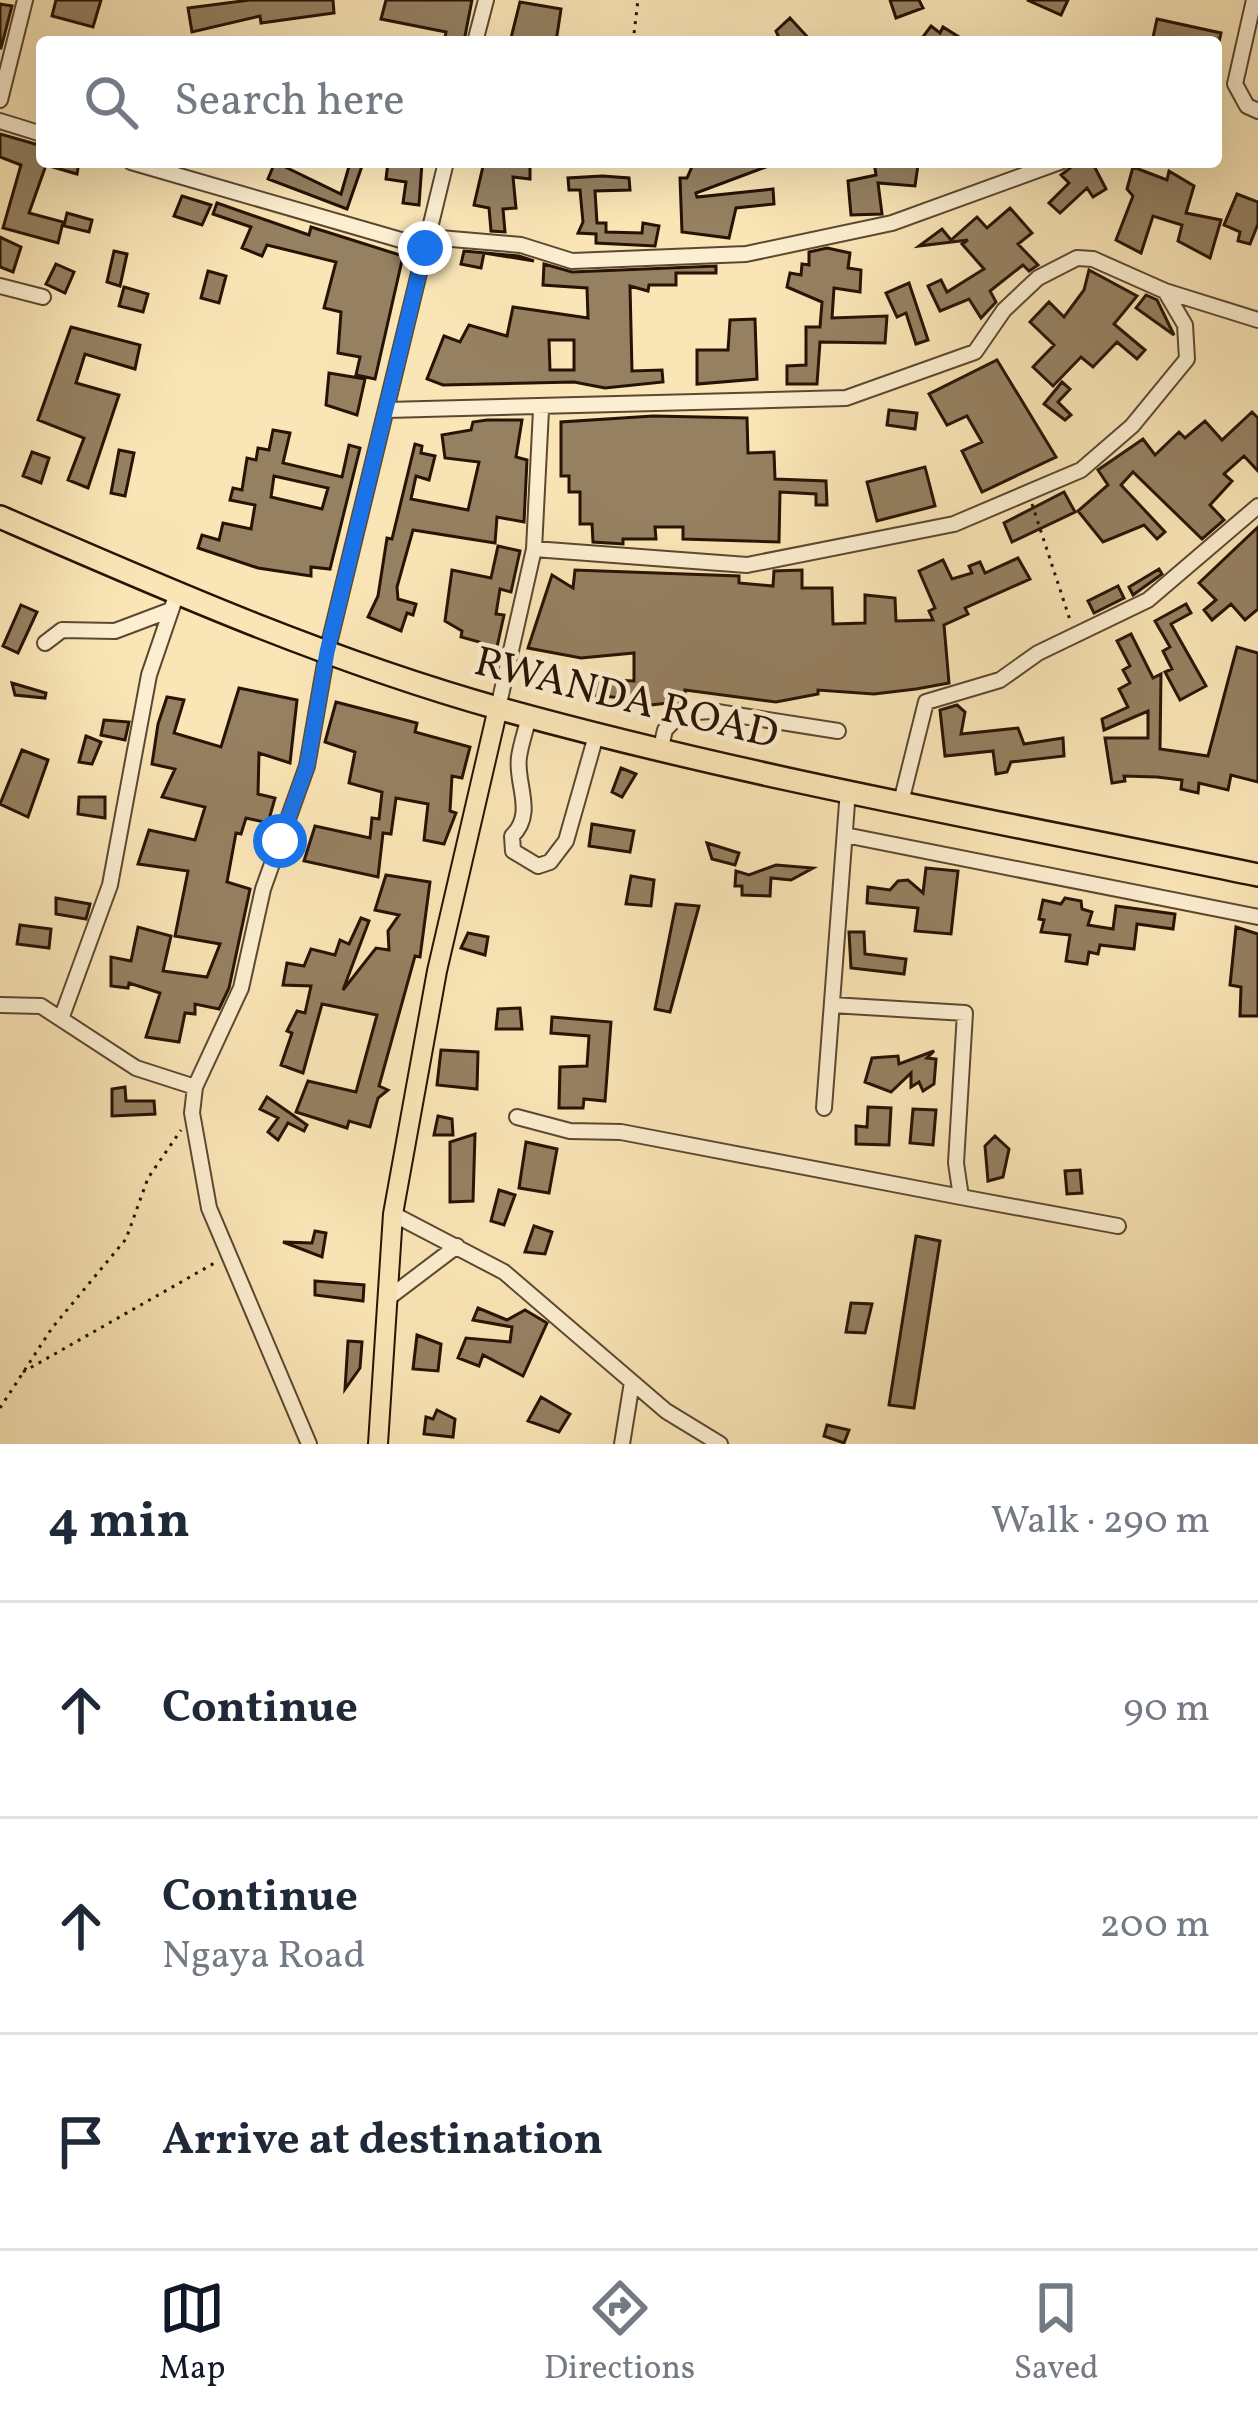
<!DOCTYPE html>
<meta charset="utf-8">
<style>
body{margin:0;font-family:Vollkorn,serif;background:#f6f6f7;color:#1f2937}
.stop{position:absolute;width:36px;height:36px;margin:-27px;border:9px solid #1a73e8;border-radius:50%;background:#fff}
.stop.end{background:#1a73e8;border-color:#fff;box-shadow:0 3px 12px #0008}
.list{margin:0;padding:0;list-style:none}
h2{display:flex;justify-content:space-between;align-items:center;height:156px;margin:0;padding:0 48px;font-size:51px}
h2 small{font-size:39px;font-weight:400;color:#747a83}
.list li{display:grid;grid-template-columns:78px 1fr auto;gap:36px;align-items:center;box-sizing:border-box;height:216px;padding:0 48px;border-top:3px solid #e0e1e3}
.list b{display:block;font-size:45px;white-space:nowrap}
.list p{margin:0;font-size:39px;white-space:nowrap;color:#747a83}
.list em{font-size:39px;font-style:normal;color:#747a83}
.icon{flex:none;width:66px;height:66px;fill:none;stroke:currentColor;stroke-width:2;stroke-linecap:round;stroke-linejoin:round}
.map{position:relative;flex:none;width:1258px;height:1444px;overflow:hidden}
.search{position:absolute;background:#fff;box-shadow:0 12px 48px #0002;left:36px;right:36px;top:36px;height:132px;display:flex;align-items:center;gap:30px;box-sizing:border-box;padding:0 42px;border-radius:12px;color:#747a83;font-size:45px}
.sheet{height:804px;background:#fff}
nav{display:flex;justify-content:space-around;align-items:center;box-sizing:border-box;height:168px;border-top:3px solid #e0e1e3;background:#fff;font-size:33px;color:#747a83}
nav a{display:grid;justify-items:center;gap:6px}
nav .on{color:#111827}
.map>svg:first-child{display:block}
</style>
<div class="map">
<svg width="1258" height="1444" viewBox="0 0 1258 1444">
<rect width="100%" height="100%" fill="#fae5b6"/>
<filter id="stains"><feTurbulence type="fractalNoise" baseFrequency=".00167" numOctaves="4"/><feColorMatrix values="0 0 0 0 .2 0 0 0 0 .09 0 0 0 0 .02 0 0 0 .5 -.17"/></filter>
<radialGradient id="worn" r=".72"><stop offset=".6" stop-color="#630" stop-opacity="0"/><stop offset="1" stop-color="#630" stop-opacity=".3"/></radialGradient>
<path fill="#958061" stroke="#271304" stroke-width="3" fill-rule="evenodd" d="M56,0H101L93,27L52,16Z
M250,0H333L334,13L261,23L260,16L192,32L188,8Z
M386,0H472L465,36L460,42H444L446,32L381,19Z
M890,0H919L923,8L896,18Z
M1027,0H1068L1061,15Z
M520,2L561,9L556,42H510Z
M0,4L12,6L1,48H0Z
M790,18L812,42H781L776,31Z
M1157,19L1221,33L1219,42H1152Z
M931,26L940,33L943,27L967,42H919Z
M0,134L42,146V162H79L77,174L46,165L29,213L63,222L58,243L3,228L21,165L0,157Z
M275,162L341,194L350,163L362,166L347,209L268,179Z
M388,162L422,163L419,205L403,203L406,182L386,179Z
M484,162H530V179L513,177L516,208L503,209L505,232L491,231L489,208L474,205Z
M694,162L774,164L696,193L697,197L773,189L774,204L736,208L729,238L682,232L680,178H687Z
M874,162L918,165L915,186L878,183L882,214L851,215L848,181L876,175Z
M1078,162H1092L1106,189L1093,197L1087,188L1060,213L1049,203L1069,183L1061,175Z
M1133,167L1167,180L1169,171L1194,186L1186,213L1221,220L1210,258L1178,241L1182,225L1153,216L1141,253L1116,240L1133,196L1127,189Z
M602,176L629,178L630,190L595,191L597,223H606V232L642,233L643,223L659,226L655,246L596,243V234L578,233L583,222L580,190H569L568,178Z
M1237,194L1258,202V224L1250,244L1238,241L1240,232L1224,225Z
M182,196L211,205L202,225L174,216Z
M217,203L309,235L311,227L403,256L375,379L356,375L360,357L338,353L341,312L324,308L336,262L267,245L262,256L242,248L251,227L213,214Z
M1010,208L1032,233L1018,244L1038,265L1029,271L1023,265L990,291L996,302L981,318L969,299L940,311L928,286L941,280L947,292L984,269L962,244L968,240L919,246L942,229L951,240L977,217L987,228Z
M67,213L92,220L89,232L64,226Z
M0,237L21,247L13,272L0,267Z
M827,248L850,253L848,268L861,270L860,292L834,288L832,318L887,316L885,343L820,342L817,384H787V366L806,365V327H820L822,302L787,287L790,273L801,275L802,264L809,265V252Z
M114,251L127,254L120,286L107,282Z
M464,251L519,256L534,261L484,253L481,268L461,264Z
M56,264L74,272L65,293L46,284Z
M544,264L572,272L716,266V273H676V285H649L648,291L630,286L632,371L662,370L663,382L605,388L574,382L443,385L427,379L444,336L460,342L469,325L507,336L513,307L588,318L587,288L543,285ZM549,340H574V370H550Z
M1089,270L1137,296L1114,324L1145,350L1137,359L1117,342L1093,367L1081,357L1053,386L1033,367L1054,345L1030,322L1049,302L1064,317L1084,290Z
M208,271L226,276L219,303L201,298Z
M909,283L928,340L916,344L906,313L897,317L886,293Z
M124,287L148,294L143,312L119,306Z
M1146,295L1157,300L1174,335L1136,308Z
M755,319L757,379L697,384V350H728L730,320Z
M71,327L140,345L135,369L85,354L76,383L119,395L88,488L68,480L84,438L38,420Z
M997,360L1056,457L982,492L962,451L982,442L967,416L947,425L929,394Z
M329,373L365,379L357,415L326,405Z
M1062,382L1070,389L1058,402L1071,415L1065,420L1044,404Z
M889,410L917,413L915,429L887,425Z
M1252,412L1258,418V471L1244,456L1224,474L1232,481L1210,505L1224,520L1202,539L1133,472L1121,485L1165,532L1157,539L1144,525L1103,542L1078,511L1108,485L1098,470L1143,439L1155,455L1179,432L1185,438L1205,421L1222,440Z
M653,416L747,418L748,453L774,452L775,479L826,481L827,505H816V494L780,492L779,542L683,539V527H655L656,539H623V544L593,542L592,524H580V492H569V476H561V422Z
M487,420H522L516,457L527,460L524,522L497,517L495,543L413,530L397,587L398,599L416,604L413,615L407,613L401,631L368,617L378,596L387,538L392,539L415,444L422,446L421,453L435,456L429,480L416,476L411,499L468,510L479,462L445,458L442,435L471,430L473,422Z
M273,430L290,433L283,463L342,477L349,445L360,448L330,569L311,567V576L258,568L198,548L202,535L219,540L223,523L251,529L255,505L230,500L233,488L242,490L247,458L256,460L258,448L269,450ZM274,476L328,488L322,509L271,497Z
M119,450L134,453L125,496L111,493Z
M32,452L49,458L41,483L23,476Z
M925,467L935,506L877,521L867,482Z
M1064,492L1075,512L1012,542L1004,523Z
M1258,527V609L1245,620L1231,604L1212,620L1204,610L1216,600L1199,583Z
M498,546L520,551L511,592L500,589L496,614L504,615L497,647L461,637L462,631L445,621L452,570L491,578Z
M1018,558L1030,579L965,608L968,614L944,625L949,683L916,689L874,694L818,690V694L776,702L685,690L686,701L633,707V699L591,695L593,679L634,681V653L581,658L528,648L552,575L573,588L575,570L739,576V583L773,586L774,571L802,570V588H832L833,624L865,623V595L895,598L896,621L933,620L929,611L935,608L919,571L943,560L952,579L972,573L969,566L980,562L985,573Z
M1159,569L1162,574L1133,595L1129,587Z
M1118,586L1124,598L1094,613L1088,601Z
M1186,604L1191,613L1171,624L1206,686L1180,700L1165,672L1172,669L1163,651L1170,647L1155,621Z
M21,605L37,612L18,653L3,646Z
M1131,634L1153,678L1161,674L1160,749L1208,756L1237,647L1258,653V782L1231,775L1228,790L1199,783L1198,793L1181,789L1182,780L1157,777L1124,776L1125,781L1112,783L1105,738H1148V711L1104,730L1102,719L1128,707L1119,689L1130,683L1123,670L1130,666L1117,641Z
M12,683L46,693L45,698L15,695Z
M239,688L297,700L290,763L259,753L258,794L275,798L268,823L246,818L241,834L236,833L227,882L250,889L229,988L219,1009L195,1004V1014L185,1013L179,1042L146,1037L160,993L129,983L128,988L111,986V957L131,961L138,927L171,936L163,971L207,977L220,944L175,936L188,871L138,864L149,830L195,840L205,807L162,797L175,769L152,764L158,724L167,697L184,700L174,733L221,747Z
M336,702L417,723L415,732L470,747L462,778L452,776L450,811L456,813L444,844L424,840L428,804L396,798L391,834L383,833L378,877L304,861L315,826L370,838L372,818L379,819L382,792L349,783L355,752L325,742Z
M957,705L965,712L961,734L1018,728L1024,744L1063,738L1064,756L1011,762L1007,772L996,774L993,751L945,756L940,710Z
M104,720L129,722L125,740L101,735Z
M86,736L101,742L92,764L79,762Z
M22,750L48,760L28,817L0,804Z
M621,768L636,774L622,797L612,792Z
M79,797H105V818L78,814Z
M592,824L634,831L630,852L589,846Z
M707,843L739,853L735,865L712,859Z
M776,865L813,868L791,880L771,878L770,896L742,895V886H735L736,871L749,875Z
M926,868L958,871L951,934L915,931L918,908L867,903L868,887L890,890L898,881L908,880L923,893Z
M386,875L430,882L420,957L415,956L379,1086L388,1090L378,1098L370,1127L349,1121L347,1128L296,1112L308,1081L356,1092L377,1015L322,1004L303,1073L281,1065L292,1033L287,1031L297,1011L305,1013L311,986L283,985L287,963L304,966L311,949L335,955L340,940L349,944L361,918L369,921L343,990L376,948L389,950L388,931L399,915L375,910Z
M631,876L654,880L651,906L626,904Z
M56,898L90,904L86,919L56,914Z
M1065,898L1081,901L1082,909L1092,912L1088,925L1113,929L1116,906L1175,914L1173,929L1137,924L1134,949L1100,945L1098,954L1089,952L1087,964L1066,961L1070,935L1041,932L1044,920L1039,919L1043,900L1061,904Z
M676,904L699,906L670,1012L655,1009Z
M20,925L51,929L49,948L17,944Z
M1236,927L1258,934V1016H1240L1241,987L1230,985Z
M849,932H864L865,954L906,959L904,974L851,968Z
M468,933L488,937L485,955L461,948Z
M520,1008L522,1029H496L498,1009Z
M552,1017L611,1022L605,1101L584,1099L583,1108H559L560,1067L587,1066L589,1036L551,1033Z
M441,1050L478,1052L477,1089L437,1085Z
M934,1051L927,1058L936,1059L934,1084L923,1091L919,1082L911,1087V1073L891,1092L865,1082L872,1058L898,1056L899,1064Z
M125,1087L126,1101H154L155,1114L112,1116V1089Z
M267,1097L307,1125L304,1131L288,1123L278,1140L268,1132L278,1118L260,1109Z
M868,1107L891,1108L889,1145L856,1144V1126L867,1127Z
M913,1109L936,1110L933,1145L910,1143Z
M438,1116L452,1119L453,1135H434Z
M475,1134L473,1201L450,1202V1142Z
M995,1136L1009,1149L1003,1177L988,1181L985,1146Z
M526,1142L557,1149L549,1193L519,1188Z
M1080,1170L1082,1193L1067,1194L1065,1171Z
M499,1190L515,1195L504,1225L491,1221Z
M534,1226L552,1232L545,1254L525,1252Z
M315,1231L326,1233L322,1257L283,1242L312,1243Z
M916,1236L940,1241L914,1408L889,1405Z
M315,1281L364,1285L363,1301L315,1295Z
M851,1303L872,1304L865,1333L846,1332Z
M478,1308L507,1320L525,1310L547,1323L523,1376L483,1355L479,1366L458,1358L466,1338L510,1342L512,1327L473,1320Z
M417,1335L441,1344L438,1371L413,1369Z
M348,1341L362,1342L360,1368L345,1389Z
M541,1397L570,1414L559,1432L528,1421Z
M437,1410L455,1419L453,1437L424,1434L426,1417L433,1419Z
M827,1425L849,1430L844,1443L824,1436Z"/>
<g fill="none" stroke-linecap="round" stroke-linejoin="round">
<g stroke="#5c4830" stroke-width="18">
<path id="minor" d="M1254,0L1235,84L1247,106L1258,111
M475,42L486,0
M0,100L25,0
M0,121L42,134
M131,162L425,247
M428,237L521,245L572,261L746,254L892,223L1060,162
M0,286L43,297
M387,410L846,398L975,352L1004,310L1038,278L1077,258L1093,259L1165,291L1258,320
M534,549L747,565L954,524L1081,470L1132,426L1187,359L1185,325L1165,291
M45,643L62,630L115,631L168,611
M498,708L534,549L541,410
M529,716C526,730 521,743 519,757C515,783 536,813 512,836L513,851L538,866L550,862L566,841L597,732
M661,747L665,730L681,713L711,711L838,731
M901,802L926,702L1000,680L1038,653L1148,600L1258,506
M845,835L1258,917
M0,1005L41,1006L136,1068L195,1087
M832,1005L965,1013L956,1163L961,1197L1118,1226
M61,1019L110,885L149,675L177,593
M824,1108L848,790
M517,1117L570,1131L621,1132L961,1197
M393,1214L504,1272L666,1411L720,1444
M387,1299L457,1246
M309,1444L209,1208L192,1113L195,1087L241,988L263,889L307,766L327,652L446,162
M622,1444L632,1382"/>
</g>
<g stroke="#271304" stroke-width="22">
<path id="major" d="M378,1444L393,1214L437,971L498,708"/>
</g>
<g stroke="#271304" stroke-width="26">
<path id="highway" d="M0,517C163,588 329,661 501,709C750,778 1006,823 1258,875"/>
</g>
<path stroke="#271304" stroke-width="3" stroke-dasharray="3 6" stroke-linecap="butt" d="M633,42L638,0
M1032,504L1070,620
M23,1372L218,1261
M0,1408L52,1328L126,1239L148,1178L181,1130"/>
<use href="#minor" stroke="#fceed0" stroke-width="14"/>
<use href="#major" stroke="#fae5b6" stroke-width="18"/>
<use href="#highway" stroke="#fae5b6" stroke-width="21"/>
</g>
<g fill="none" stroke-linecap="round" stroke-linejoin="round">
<path stroke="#1a73e8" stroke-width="15" d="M280,841L307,766L327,652L425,248"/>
</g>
<g text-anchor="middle" stroke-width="9" stroke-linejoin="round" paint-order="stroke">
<g font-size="42" fill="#271304" stroke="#fceed0">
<text transform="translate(627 696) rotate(14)" y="15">RWANDA ROAD</text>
</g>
</g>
<rect width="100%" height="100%" filter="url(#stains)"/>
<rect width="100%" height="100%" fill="url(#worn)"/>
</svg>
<div class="stop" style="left:280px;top:841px"></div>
<div class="stop end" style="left:425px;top:248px"></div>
<div class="search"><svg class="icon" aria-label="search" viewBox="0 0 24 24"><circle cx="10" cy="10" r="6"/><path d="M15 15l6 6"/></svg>Search here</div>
</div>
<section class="sheet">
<h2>4 min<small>Walk · 290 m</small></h2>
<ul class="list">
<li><svg class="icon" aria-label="ahead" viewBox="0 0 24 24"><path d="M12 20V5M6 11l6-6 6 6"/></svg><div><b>Continue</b></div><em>90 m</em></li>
<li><svg class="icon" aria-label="ahead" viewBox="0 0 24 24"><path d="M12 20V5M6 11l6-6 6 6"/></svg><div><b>Continue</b><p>Ngaya Road</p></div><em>200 m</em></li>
<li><svg class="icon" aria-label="arrive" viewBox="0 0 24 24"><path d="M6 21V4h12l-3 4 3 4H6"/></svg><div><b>Arrive at destination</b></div></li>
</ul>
</section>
<nav>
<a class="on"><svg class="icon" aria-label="map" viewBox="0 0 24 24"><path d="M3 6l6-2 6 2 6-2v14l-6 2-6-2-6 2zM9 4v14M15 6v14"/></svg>Map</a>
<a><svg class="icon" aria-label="directions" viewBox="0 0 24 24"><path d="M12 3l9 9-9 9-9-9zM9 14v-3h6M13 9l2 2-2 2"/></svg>Directions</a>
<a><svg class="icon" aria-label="saved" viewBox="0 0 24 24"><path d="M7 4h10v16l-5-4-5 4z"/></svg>Saved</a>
</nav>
